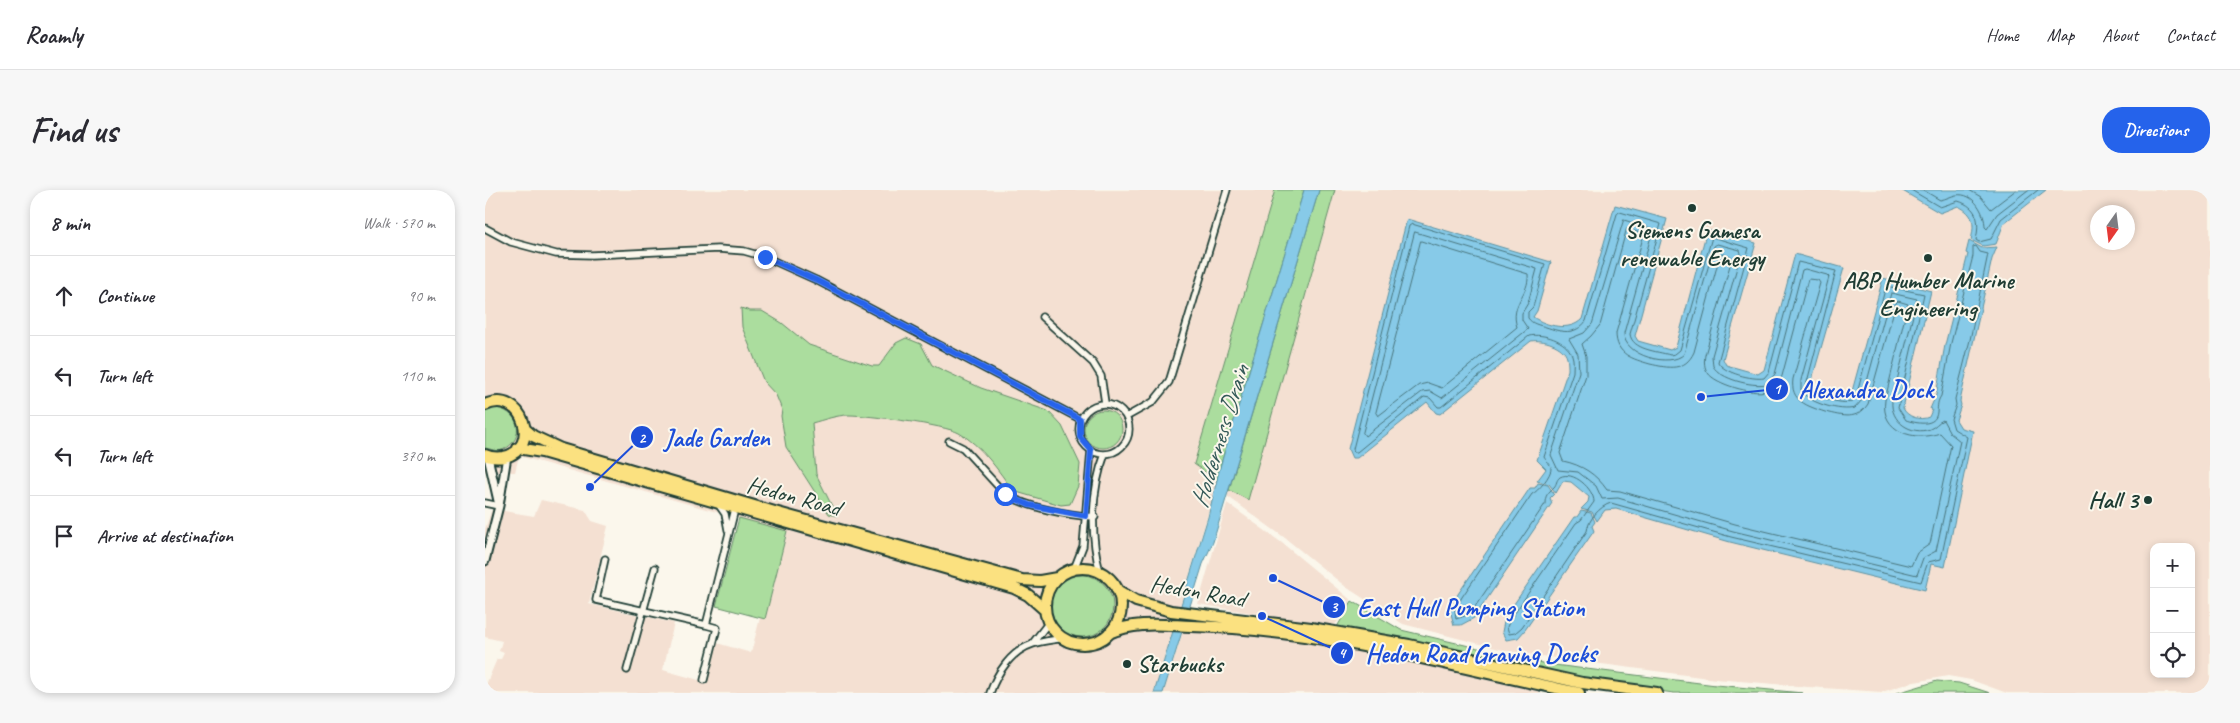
<!DOCTYPE html>
<meta charset="utf-8">
<style>
body{margin:0;font-family:Caveat,sans-serif;background:#f7f7f7;color:#2b2b33}
.controls{position:absolute;right:15px;bottom:15px;display:grid;overflow:hidden;border-radius:10px;box-shadow:0 2px 8px #0003}
.controls button{width:45px;height:45px;display:grid;place-items:center;padding:0;border:0;border-bottom:1px solid #e1e1e2;background:#fff;color:#2b2b33;font:25px sans-serif}
.compass{position:absolute;left:1605px;top:15px;width:45px;height:45px;border-radius:50%;background:#fff;box-shadow:0 2px 8px #0003;rotate:194deg}
.stop{position:absolute;width:15px;height:15px;margin:-11px;border:4px solid #2563eb;border-radius:50%;background:#fff}
.stop.end{background:#2563eb;border-color:#fff;box-shadow:0 1px 5px #0008}
.list{margin:0;padding:0;list-style:none}
h2{display:flex;justify-content:space-between;align-items:center;height:65px;margin:0;padding:0 20px;font-size:21px}
h2 small{font-size:16px;font-weight:400;color:#7c7c81}
.list li{display:grid;grid-template-columns:32px 1fr auto;gap:15px;align-items:center;box-sizing:border-box;height:80px;padding:0 20px;border-top:1px solid #e1e1e2}
.list b{display:block;font-size:19px;white-space:nowrap}
.list em{font-size:16px;font-style:normal;color:#7c7c81}
.icon{flex:none;width:28px;height:28px;fill:none;stroke:currentColor;stroke-width:2;stroke-linecap:round;stroke-linejoin:round}
.map{position:relative;flex:none;width:1725px;height:503px;overflow:hidden;border-radius:20px}
header{display:flex;align-items:center;gap:30px;box-sizing:border-box;height:70px;padding:0 25px;background:#fff;border-bottom:1px solid #e1e1e2}
header strong{font-size:24px}
nav{display:flex;gap:28px;margin-inline-start:auto;font-size:18px}
.intro{display:flex;align-items:center;justify-content:space-between;box-sizing:border-box;height:120px;padding:0 30px}
h1{margin:0;font-size:35px}
.button{padding:12px 22px;border-radius:20px;background:#2563eb;color:#fff;font-size:18px;font-weight:700}
main{display:flex;gap:30px;padding:0 30px}
aside{flex:1;background:#fff;border-radius:20px;box-shadow:0 2px 8px #0003}
.map>svg:first-child{display:block}
</style>
<header>
<strong>Roamly</strong>
<nav><a>Home</a><a>Map</a><a>About</a><a>Contact</a></nav>
</header>
<div class="intro"><h1>Find us</h1><a class="button">Directions</a></div>
<main>
<aside>
<h2>8 min<small>Walk · 570 m</small></h2>
<ul class="list">
<li><svg class="icon" aria-label="ahead" viewBox="0 0 24 24"><path d="M12 20V5M6 11l6-6 6 6"/></svg><div><b>Continue</b></div><em>90 m</em></li>
<li><svg class="icon" aria-label="left" viewBox="0 0 24 24"><path d="M17 20v-9H6M10 6l-5 5 5 5"/></svg><div><b>Turn left</b></div><em>110 m</em></li>
<li><svg class="icon" aria-label="left" viewBox="0 0 24 24"><path d="M17 20v-9H6M10 6l-5 5 5 5"/></svg><div><b>Turn left</b></div><em>370 m</em></li>
<li><svg class="icon" aria-label="arrive" viewBox="0 0 24 24"><path d="M6 21V4h12l-3 4 3 4H6"/></svg><div><b>Arrive at destination</b></div></li>
</ul>
</aside>
<div class="map">
<svg width="1725" height="503" viewBox="0 0 1725 503">
<rect width="100%" height="100%" fill="#fbf7ec"/>
<filter id="ink" filterUnits="userSpaceOnUse"><feTurbulence type="fractalNoise" baseFrequency=".02" numOctaves="2"/><feDisplacementMap in="SourceGraphic" scale="10" xChannelSelector="R" yChannelSelector="G"/><feConvolveMatrix kernelMatrix="1 2 1 2 8 2 1 2 1" color-interpolation-filters="sRGB"/></filter>
<g filter="url(#ink)">
<path fill="#f4e0d2" fill-rule="evenodd" d="M0,0H790L710,273L733,291L669,503H0V497L12,469H16L19,463L14,461L17,451L0,447V339L7,319L49,326L56,310L100,320L107,331L123,336L104,414L189,433L178,480L221,492L232,453L266,463L275,428L280,429L302,342L34,266L30,282H0ZM597,385L609,445L598,447L583,443L575,437L580,391Z
M850,0H1416L1455,23L1473,16L1484,21L1489,30L1486,50L1511,54L1519,33L1561,0H1725V503H1522L1486,490L1463,486L1424,493L1397,502L1323,497L1231,489L1063,467L1022,461L918,434L861,397L800,348L742,306L744,300L763,309ZM1612,22H1642V52H1612ZM1669,357H1706V484H1669Z
M742,313L797,353L866,410L849,437L713,414Z
M702,429L758,433L922,458L1017,481L1057,503H678Z"/>
<path fill="#abdd9e" stroke="#658d69" d="M790,0H819L735,277L733,291L709,274Z
M834,0H850L763,310L744,300Z
M256,118L265,121H277L297,133L324,155L387,176H394L411,153L421,148L436,154L447,175L496,198L563,221L577,236L595,274L593,296L585,314L576,315L528,301C514,281 496,255 474,243C460,235 382,225 364,225C352,225 338,230 327,233L331,284L352,326L344,324L301,257L296,226L297,220L291,205L279,192L257,137Z
M11,218C38,222 40,254 14,261L0,258V222Z
M599 239a19 19 0 1 1 38 0a19 19 0 1 1-38 0Z
M254,328L302,341L280,429L231,416Z
M566 416a31 31 0 1 1 62 0a31 31 0 1 1-62 0Z
M867,411L916,440L1061,474L1231,495L1318,503H1189L1098,491L923,450L852,437Z
M1452,491L1474,493L1505,503H1412Z"/>
<path fill="#87cae8" stroke="#5d92a0" d="M819,0H834L728,352L718,374L678,503H669L723,327L735,277Z
M1416,0H1561L1519,33L1511,54L1498,56L1486,50C1490,33 1489,24 1473,16L1455,23Z
M1130,15L1182,29L1150,146L1153,151L1185,160L1191,157L1222,40L1271,53L1238,169L1241,175L1273,184L1279,180L1310,64L1359,78L1326,193L1329,199L1362,208L1366,205L1398,88L1446,101L1418,218C1422,227 1435,231 1444,227L1447,220L1445,219L1451,205L1460,155L1483,64L1481,63L1484,51L1497,58L1512,57L1507,69L1475,211L1476,215L1471,230L1476,238L1488,241L1460,377L1446,374L1440,400L1245,352L1131,319L1120,320L1112,331L1107,322L1096,319L1103,312L1104,307L1086,292L1078,291L1071,303L1064,294L1052,291L1061,279L1052,270L1083,180C1083,177 1083,171 1082,168C1079,155 1057,149 1046,151L955,224L951,223L942,212L872,268H867L863,259L922,29L1066,72L1052,121L1048,127C1061,136 1085,142 1097,129Z
M1053,293L1063,295L1069,304L1065,308L1067,313L989,428L976,435H969L965,420L973,404L1045,298H1050Z
M1096,321L1106,323L1110,332L1107,336L1109,341L1040,440L1033,448L1021,450L1017,442L1020,427L1089,327H1092Z"/>
<g fill="none" stroke-linecap="round" stroke-linejoin="round">
<path stroke="#49757c" stroke-width="1" d="M1426,0L1455,17L1473,11C1493,17 1495,31 1491,50L1494,52L1506,49L1516,29L1553,0
M1438,0L1455,10C1461,9 1466,6 1471,5C1489,2 1500,23 1500,37L1502,39L1512,24L1543,0
M1484,0L1496,7L1506,19L1531,0
M1135,22L1176,34L1145,144C1147,160 1172,161 1185,165L1190,164L1195,160L1227,47L1264,58L1233,172C1238,183 1268,190 1279,188L1284,182L1313,72L1351,81L1321,196C1325,206 1357,215 1367,212L1371,207L1401,96L1439,104L1413,218L1421,230C1430,233 1451,238 1452,222C1453,215 1452,212 1456,206L1466,153L1488,66V57L1491,56L1495,62L1503,64L1485,150L1470,209L1471,215L1466,229L1469,239L1482,247L1456,369L1443,372L1436,392L1246,347L1126,313C1115,316 1103,330 1102,341L1037,437L1030,443L1024,444L1022,437L1025,430L1091,333L1096,330L1109,312C1109,299 1088,280 1075,287C1071,290 1072,294 1069,297C1063,303 1060,305 1060,314L985,424L971,429L970,420L977,407L1047,304C1053,302 1067,284 1066,278C1066,274 1061,271 1059,267L1088,182C1088,177 1089,170 1087,165C1081,150 1058,143 1044,146L956,217H953L945,208L939,207L872,262H869L868,259L924,36L927,34L1060,74L1048,117L1043,122V128C1047,134 1054,135 1061,137C1076,142 1090,146 1101,131L1132,24Z
M1139,30L1168,39L1139,143C1138,166 1186,178 1199,164L1229,56L1232,54L1255,60L1256,63L1227,166L1228,176C1235,189 1267,197 1281,194L1290,184L1317,80L1320,79L1342,85L1344,87L1316,190V200C1322,213 1356,222 1370,218L1377,210L1406,103L1432,109L1407,211C1405,231 1426,246 1445,239C1450,237 1453,232 1458,230L1465,243L1475,251L1451,361L1438,368L1432,385L1248,341L1133,308L1117,309L1111,296L1093,282L1073,280L1066,265L1094,182L1093,164L1084,149L1099,143L1107,134Z
M1142,39L1159,44L1131,143C1131,165 1148,169 1165,174C1183,178 1200,182 1209,162L1235,65L1238,64L1247,68L1220,165C1219,171 1219,178 1223,183C1230,194 1268,205 1281,201C1288,199 1294,193 1297,186L1323,89L1333,90L1335,93L1308,189C1305,211 1322,216 1340,222C1357,226 1372,231 1383,214L1411,113L1413,111L1423,114L1400,210C1395,242 1430,252 1455,243L1466,255L1445,354L1432,363L1426,376L1250,334L1135,301L1122,300C1111,284 1097,275 1078,271L1075,263L1101,185V166L1097,154L1106,146L1115,135Z
M930,42L1052,79L1043,113L1037,123V130L1043,139L957,208L945,201L937,202L880,246L878,243Z
M936,51L1043,84C1045,104 1024,114 1032,137L957,198L943,193L934,195L893,226L891,223Z"/>
<g stroke="#1f3d34" stroke-width="9">
<path id="minor" d="M0,38L26,52L71,64L107,65L233,59L259,61L280,67L331,90L595,229
M557,127L608,173L616,186L620,213
M594 239a25 25 0 1 1 50 0a25 25 0 1 1-50 0Z
M641,227L668,212L684,192L742,0
M464,251L478,258L520,304C544,318 582,325 610,327
M0,313L14,316
M233,314L240,324L243,340
M120,369L111,410L221,435
M589,379L598,356L606,260
M615,382C605,345 606,300 620,264
M547,454L564,432
M142,480L170,378
M219,490L232,438L221,435L250,319
M505,503C512,483 526,461 548,454C557,451 569,450 579,448"/>
</g>
<g stroke="#1f3d34" stroke-width="11">
<path id="tertiary" d="M3,267L13,311
M0,371L14,316L22,266"/>
</g>
<g stroke="#1f3d34" stroke-width="14">
<path id="trunk" d="M0,215C38,198 57,259 19,267C12,268 6,268 0,265
M40,239L48,246L76,259L293,323L537,390L555,391L572,388
M33,258L57,262L529,398L543,405L560,420
M560 416a38 38 0 1 1 76 0a38 38 0 1 1-76 0Z
M632,400L651,411L686,421L826,438L924,455L1097,493L1172,503
M624,443C651,431 677,435 706,436C840,439 964,476 1094,503"/>
</g>
<use href="#minor" stroke="#fbf7ec" stroke-width="5.5"/>
<use href="#tertiary" stroke="#fbf7ec" stroke-width="7"/>
<use href="#trunk" stroke="#fbe180" stroke-width="10"/>
</g>
</g>
<g fill="none" stroke-linecap="round" stroke-linejoin="round" filter="url(#ink)">
<path stroke="#2563eb" stroke-width="6" d="M280,67L331,90L595,229V247L606,260L601,326L544,315L520,304"/>
</g>
<g fill="#1f3d34" stroke="#fbf7ec" stroke-width="2">
<circle cx="1207" cy="18" r="5"/>
<circle cx="1443" cy="68" r="5"/>
<circle cx="1663" cy="310" r="5"/>
<circle cx="642" cy="474" r="5"/>
</g>
<g text-anchor="middle" stroke-width="4" stroke-linejoin="round" paint-order="stroke">
<g font-size="24" font-weight="bold" fill="#1f3d34" stroke="#fbf7ec">
<text x="1207" y="48">Siemens Gamesa<tspan x="1207" dy="28">renewable Energy</tspan></text>
<text x="1443" y="98">ABP Humber Marine<tspan x="1443" dy="28">Engineering</tspan></text>
<text x="1653" y="318" text-anchor="end">Hall 3</text>
<text x="652" y="482" text-anchor="start">Starbucks</text>
</g>
<g font-size="24" fill="#1f3d34" stroke="#fbf7ec">
<text transform="translate(309 306) rotate(15)" y="8">Hedon Road</text>
<text transform="translate(713 401) rotate(10)" y="8">Hedon Road</text>
</g>
<g font-size="25" font-style="italic" fill="#345958" stroke="#fbf7ec">
<text transform="translate(734 246) rotate(-73)" y="9">Holderness Drain</text>
</g>
</g>
<path fill="none" stroke="#1d4ed8" stroke-width="2" d="M1216 207L1292 199M105 297L157 247M788 388L849 417M777 426L857 463"/>
<g fill="#1d4ed8" stroke="#fbf7ec" stroke-width="2">
<circle cx="1216" cy="207" r="5"/>
<circle cx="105" cy="297" r="5"/>
<circle cx="788" cy="388" r="5"/>
<circle cx="777" cy="426" r="5"/>
<circle cx="1292" cy="199" r="12"/>
<circle cx="157" cy="247" r="12"/>
<circle cx="849" cy="417" r="12"/>
<circle cx="857" cy="463" r="12"/>
</g>
<g font-size="15" text-anchor="middle" font-weight="bold" fill="#fff">
<text x="1292" y="204">1</text>
<text x="157" y="253">2</text>
<text x="849" y="422">3</text>
<text x="857" y="468">4</text>
</g>
<g font-size="25" text-anchor="middle" font-weight="bold" fill="#1d4ed8" stroke="#fbf7ec" stroke-width="4" stroke-linejoin="round" paint-order="stroke">
<text x="1381" y="208">Alexandra Dock</text>
<text x="232" y="256">Jade Garden</text>
<text x="986" y="426">East Hull Pumping Station</text>
<text x="996" y="472">Hedon Road Graving Docks</text>
</g>
</svg>
<div class="controls">
<button>+</button>
<button>−</button>
<button><svg class="icon" aria-label="locate" viewBox="0 0 24 24"><circle cx="12" cy="12" r="6"/><path d="M12 2v4M12 18v4M2 12h4M18 12h4"/></svg></button>
</div>
<svg class="compass" viewBox="-18 -18 36 36"><path d="M0-13l5 13h-10z" fill="#e53935"/><path d="M0 13l5-13h-10z" fill="#7c7c81"/></svg>
<div class="stop" style="left:520px;top:304px"></div>
<div class="stop end" style="left:280px;top:67px"></div>
</div>
</main>
